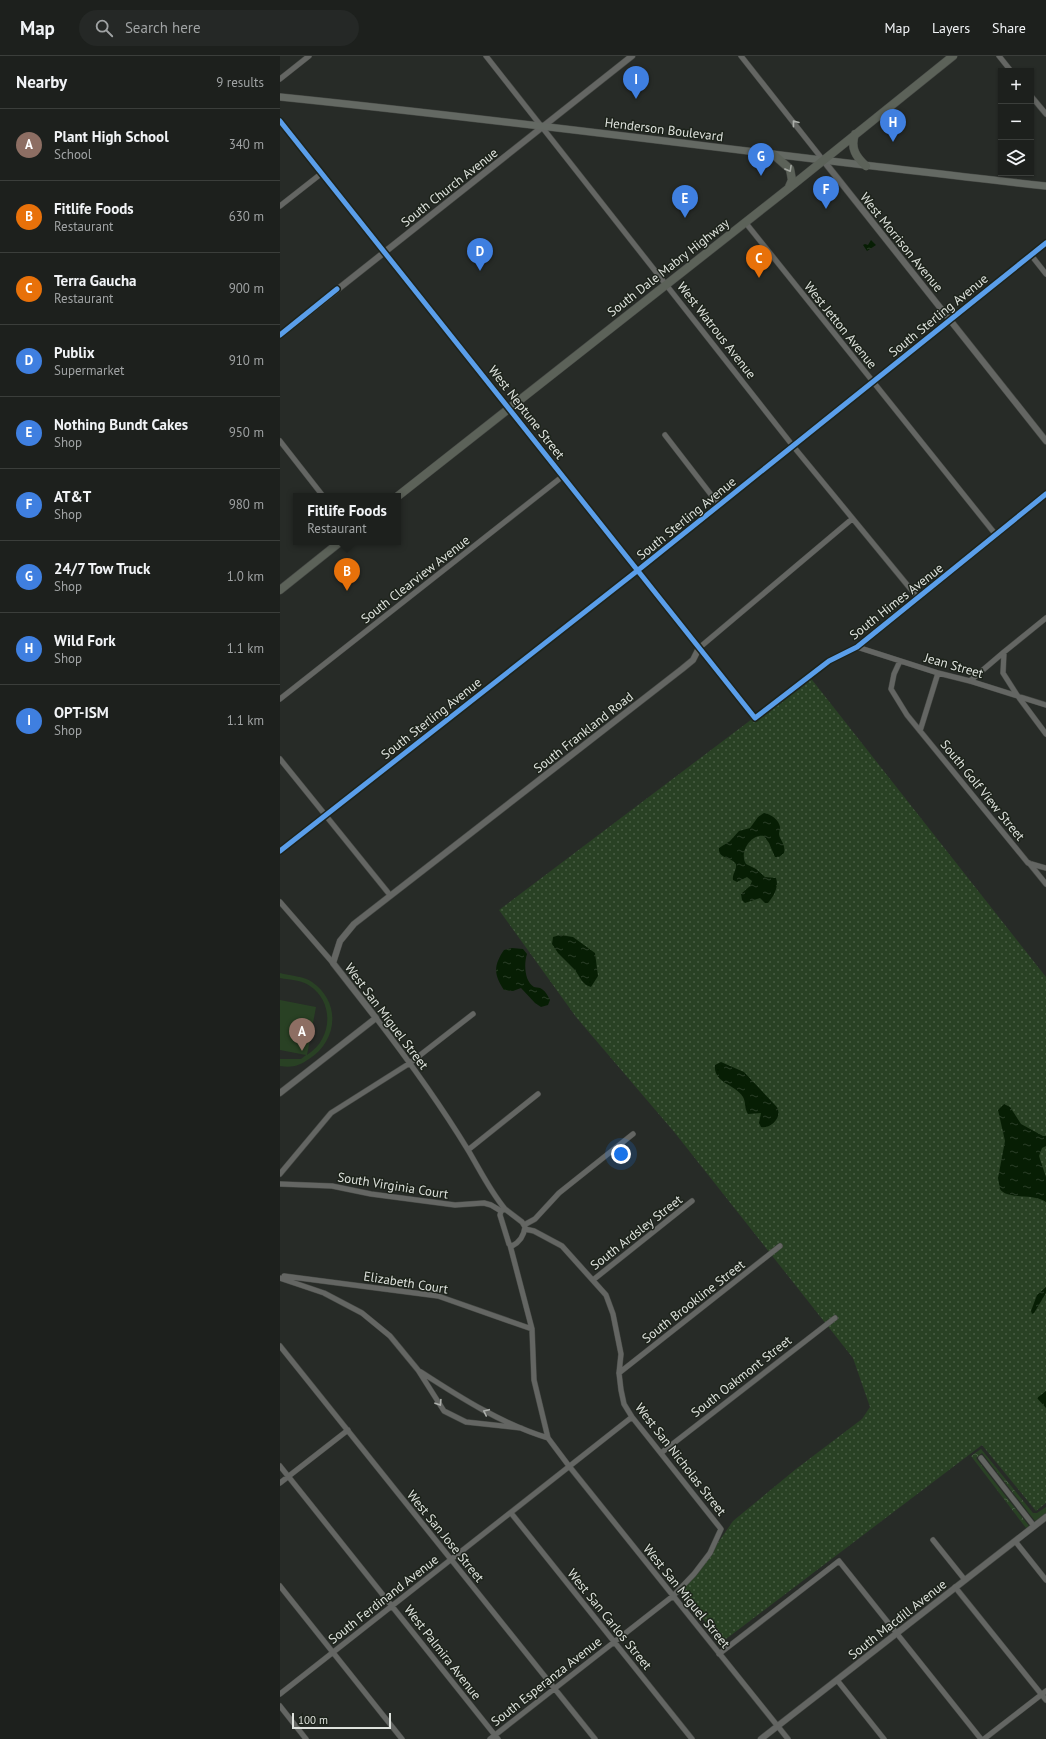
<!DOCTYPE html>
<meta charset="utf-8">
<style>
body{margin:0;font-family:"PT Sans",sans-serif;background:#252826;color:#f1f3f6}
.controls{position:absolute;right:12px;top:12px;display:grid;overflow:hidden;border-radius:0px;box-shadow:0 1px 3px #0004}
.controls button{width:36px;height:36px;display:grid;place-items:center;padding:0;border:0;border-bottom:1px solid #3b3e3b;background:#1d201d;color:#f1f3f6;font:20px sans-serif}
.scale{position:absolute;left:12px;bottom:10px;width:99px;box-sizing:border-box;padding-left:4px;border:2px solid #dee2dd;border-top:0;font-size:11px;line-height:14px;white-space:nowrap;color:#dee2dd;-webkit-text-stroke:3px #1d231b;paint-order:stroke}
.you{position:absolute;left:341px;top:1098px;width:14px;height:14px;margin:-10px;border:3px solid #fff;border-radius:50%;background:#1a73e8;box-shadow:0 0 0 6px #1a73e833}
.badge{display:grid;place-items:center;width:26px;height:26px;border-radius:50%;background:#db2777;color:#fff;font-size:13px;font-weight:700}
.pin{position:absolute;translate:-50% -33px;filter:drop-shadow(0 1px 2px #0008)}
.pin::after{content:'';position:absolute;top:21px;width:14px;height:12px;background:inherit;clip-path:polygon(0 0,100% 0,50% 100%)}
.popup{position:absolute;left:13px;top:437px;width:108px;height:52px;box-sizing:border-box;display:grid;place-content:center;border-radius:0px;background:#1d201d;filter:drop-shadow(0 1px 3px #0005);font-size:13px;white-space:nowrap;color:#a0a3a4}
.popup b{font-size:15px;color:#f1f3f6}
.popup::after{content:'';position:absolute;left:50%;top:100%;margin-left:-8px;border:8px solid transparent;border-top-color:#1d201d}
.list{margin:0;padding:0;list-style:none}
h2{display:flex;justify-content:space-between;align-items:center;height:52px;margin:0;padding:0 16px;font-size:17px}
h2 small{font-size:13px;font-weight:400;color:#a0a3a4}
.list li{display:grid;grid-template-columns:26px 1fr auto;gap:12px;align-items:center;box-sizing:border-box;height:72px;padding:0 16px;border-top:1px solid #3b3e3b}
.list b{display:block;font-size:15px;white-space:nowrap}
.list p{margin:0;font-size:13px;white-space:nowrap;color:#a0a3a4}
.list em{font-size:13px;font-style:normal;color:#a0a3a4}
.icon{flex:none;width:22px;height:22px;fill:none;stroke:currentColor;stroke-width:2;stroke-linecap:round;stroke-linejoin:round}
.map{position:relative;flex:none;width:766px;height:1683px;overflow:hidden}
header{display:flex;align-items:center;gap:24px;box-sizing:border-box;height:56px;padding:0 20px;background:#1d201d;border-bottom:1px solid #3b3e3b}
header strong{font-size:19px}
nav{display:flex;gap:22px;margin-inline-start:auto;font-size:14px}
.search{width:280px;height:36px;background:#252826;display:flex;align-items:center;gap:10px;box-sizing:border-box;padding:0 14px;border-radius:22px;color:#a0a3a4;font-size:15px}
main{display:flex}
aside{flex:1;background:#1d201d}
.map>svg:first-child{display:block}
</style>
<header>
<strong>Map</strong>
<div class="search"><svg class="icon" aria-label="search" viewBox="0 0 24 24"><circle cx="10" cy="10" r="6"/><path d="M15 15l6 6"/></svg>Search here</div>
<nav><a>Map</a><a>Layers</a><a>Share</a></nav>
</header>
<main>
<aside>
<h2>Nearby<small>9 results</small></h2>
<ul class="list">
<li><span class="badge" style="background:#8d6e63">A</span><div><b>Plant High School</b><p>School</p></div><em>340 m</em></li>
<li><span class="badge" style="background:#e8710a">B</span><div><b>Fitlife Foods</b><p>Restaurant</p></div><em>630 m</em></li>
<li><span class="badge" style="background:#e8710a">C</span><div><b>Terra Gaucha</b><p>Restaurant</p></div><em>900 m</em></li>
<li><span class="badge" style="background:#3f7fe0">D</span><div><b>Publix</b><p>Supermarket</p></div><em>910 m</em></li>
<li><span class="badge" style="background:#3f7fe0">E</span><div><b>Nothing Bundt Cakes</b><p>Shop</p></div><em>950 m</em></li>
<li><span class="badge" style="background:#3f7fe0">F</span><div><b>AT&amp;T</b><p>Shop</p></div><em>980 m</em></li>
<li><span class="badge" style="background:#3f7fe0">G</span><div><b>24/7 Tow Truck</b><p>Shop</p></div><em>1.0 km</em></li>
<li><span class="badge" style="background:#3f7fe0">H</span><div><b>Wild Fork</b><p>Shop</p></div><em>1.1 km</em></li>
<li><span class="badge" style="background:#3f7fe0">I</span><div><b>OPT-ISM</b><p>Shop</p></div><em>1.1 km</em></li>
</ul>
</aside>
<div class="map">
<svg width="766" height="1683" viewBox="0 0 766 1683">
<defs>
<pattern id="grass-dots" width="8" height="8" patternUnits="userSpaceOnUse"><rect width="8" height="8" fill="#294124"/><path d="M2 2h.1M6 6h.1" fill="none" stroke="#485c43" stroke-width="1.8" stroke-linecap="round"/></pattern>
<pattern id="forest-crowns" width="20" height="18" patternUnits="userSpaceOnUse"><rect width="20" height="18" fill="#294124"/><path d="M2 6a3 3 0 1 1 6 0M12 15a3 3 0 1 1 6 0" fill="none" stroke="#485c43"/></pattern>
<pattern id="water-ripples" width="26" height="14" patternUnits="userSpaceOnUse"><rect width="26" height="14" fill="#071e04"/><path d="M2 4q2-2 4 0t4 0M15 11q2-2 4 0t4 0" fill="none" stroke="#2b3e28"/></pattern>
</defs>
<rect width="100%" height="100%" fill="#272b27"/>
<path fill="url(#grass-dots)" d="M529,620L766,921V1447L756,1455L702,1389L442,1586L403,1539L402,1530L419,1514L453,1465L516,1413L582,1363L590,1351L573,1302L395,1077L296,961L219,854Z"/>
<path fill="url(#forest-crowns)" d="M701,1393L753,1457H757L766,1451V1457L755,1465L702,1397L696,1402L749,1470L746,1472L691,1400Z"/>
<path fill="#294124" d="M0,917C10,920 24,920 32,926C62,947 57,985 29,1003C19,1010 12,1012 0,1010V1003H21L26,999L0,994V944L36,951L27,999C52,984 55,947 30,930C22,924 10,924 0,922Z"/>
<path fill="url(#water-ripples)" d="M591,184L596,189L587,195L583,189L585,188L588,189Z
M484,757C491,758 499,764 500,771C500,774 499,776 499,778C500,785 506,788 504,797L499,801H495L489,787L484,780C470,778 459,797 466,808L476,813L485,821L496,822C499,831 494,840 488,847H485L480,842L465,847L462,844L461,838L470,830L472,825L467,821L457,826L453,824C452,818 457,814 456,808C450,800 438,803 439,792L450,785L459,775L470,772L478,761Z
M280,879L293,881L315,897L318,920L311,931L306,929L302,925L295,914L278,897L272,888L273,881Z
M232,892L243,893L247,898C244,907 244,925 254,931C255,931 259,932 260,932C265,934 268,940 270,944L268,949L261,951L255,947L241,932L233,935L224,934C214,919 213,910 224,894Z
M441,1006L464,1016L494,1048C496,1050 498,1052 498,1054C501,1063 489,1073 481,1071L479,1067L481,1057L468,1058C464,1052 466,1046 463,1041C455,1028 433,1027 435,1009Z
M724,1048L730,1051L741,1068L763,1080H766V1090L762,1092L759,1100L766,1121V1146C754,1137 727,1144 720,1133L718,1122L725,1085L718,1054Z
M766,1231V1237L754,1257L752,1258L751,1255L757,1239Z
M766,1335V1352L757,1342Z"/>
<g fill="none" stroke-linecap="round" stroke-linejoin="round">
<g stroke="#464945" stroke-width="6">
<path id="minor" d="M206,0L513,390L638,542
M461,0L543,104
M719,0L731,15
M0,23L29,0
M751,40L766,58
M0,150L42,117
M465,166L716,479
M751,199L766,218
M385,379L439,449
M0,385L43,440
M766,562L724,596L723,617L737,639L766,678
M577,591L658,617L690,625L766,649
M419,592L572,463
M620,605L614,618L611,633L627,659L748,807L766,812
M690,625L724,596
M0,643L283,420
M640,675L658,617
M0,703L110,839
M0,795L357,515L766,187
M749,807L766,828
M0,846L53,907
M96,962C129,1005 160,1048 188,1094C200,1114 210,1135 225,1153
M188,1094L258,1038
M0,1118L51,1057L130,1007L193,958
M0,1128L52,1130L91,1138L175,1149L204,1147L211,1149L221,1155
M225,1153L242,1166L245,1171C244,1179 240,1186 232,1190L229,1188L220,1159L221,1155Z
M244,1169L255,1163L279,1137L353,1078
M230,1189L252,1273L254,1324L268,1382L289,1410L508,1683
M4,1220L158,1240L252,1273
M0,1222L44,1237L82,1257L110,1280L138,1314L164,1355L186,1366L241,1372
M313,1224L412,1145
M0,1290L315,1683
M141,1316C181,1342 222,1368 268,1382
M339,1317L500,1190
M381,1397L555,1262
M701,1402L754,1470
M0,1410L218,1683
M0,1427L68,1374
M231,1457L412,1683
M653,1484L685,1524
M735,1485L766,1524
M0,1530L122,1683
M675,1531L766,1644
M439,1598L559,1505L701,1683
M557,1624L604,1683
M0,1638L352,1361
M0,1650L26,1683
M210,1683L393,1540L414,1518L430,1497L441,1473L352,1361L344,1348L341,1334L339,1317L341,1298L333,1258L326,1239L282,1190L254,1175L245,1173
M704,1683L766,1635"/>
</g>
<g stroke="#464945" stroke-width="7">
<path id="tertiary" d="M0,65L475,662L549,605L577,591L766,438
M543,104L766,385
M0,279L352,0
M0,1037L96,962L53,907L60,885L74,868L402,613L413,604L419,592
M481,1683L766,1461"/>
</g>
<g stroke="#464945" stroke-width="8">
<path id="secondary" d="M0,41C256,67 510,102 766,130"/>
</g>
<g stroke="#464945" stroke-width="9">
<path id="primary" d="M575,78C570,92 576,101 586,110
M494,99L510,113L512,124L509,131
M118,440L509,132L673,0
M0,534L60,486"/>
</g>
<use href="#minor" stroke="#646663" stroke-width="5"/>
<use href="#tertiary" stroke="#646663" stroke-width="6"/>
<use href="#secondary" stroke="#646963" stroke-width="7"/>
<use href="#primary" stroke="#5c6259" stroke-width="8"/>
<g stroke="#1d231b" stroke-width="8">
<path id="cycleway" d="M0,65L475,662L549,605L577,591L766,438
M0,279L57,233
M0,795L357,515L766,187"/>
</g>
<use href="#cycleway" stroke="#5a9eea" stroke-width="5"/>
</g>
<defs><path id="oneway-chevron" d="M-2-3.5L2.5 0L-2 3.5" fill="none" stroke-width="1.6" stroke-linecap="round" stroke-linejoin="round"/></defs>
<g stroke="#adb0ac">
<use href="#oneway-chevron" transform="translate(515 67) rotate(-128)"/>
<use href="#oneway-chevron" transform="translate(159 1347) rotate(58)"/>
<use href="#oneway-chevron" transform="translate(206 1356) rotate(-155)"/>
</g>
<use stroke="#a4a8a2" href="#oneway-chevron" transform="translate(509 113) rotate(61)"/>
<g text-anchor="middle" stroke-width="3" stroke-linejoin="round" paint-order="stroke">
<g font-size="13" fill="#dee2dd" stroke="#1d231b">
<text transform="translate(384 73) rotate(7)" y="5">Henderson Boulevard</text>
<text transform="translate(169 131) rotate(-38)" y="5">South Church Avenue</text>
<text transform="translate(622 186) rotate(51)" y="5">West Morrison Avenue</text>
<text transform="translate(388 211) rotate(-38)" y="5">South Dale Mabry Highway</text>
<text transform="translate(658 259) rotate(-39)" y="5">South Sterling Avenue</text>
<text transform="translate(561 269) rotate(51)" y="5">West Jetton Avenue</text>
<text transform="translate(437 274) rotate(52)" y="5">West Watrous Avenue</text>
<text transform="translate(247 356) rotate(52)" y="5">West Neptune Street</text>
<text transform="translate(406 462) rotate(-39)" y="5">South Sterling Avenue</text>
<text transform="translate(135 523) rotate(-38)" y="5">South Clearview Avenue</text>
<text transform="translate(616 545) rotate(-38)" y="5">South Himes Avenue</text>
<text transform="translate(674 609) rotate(16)" y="5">Jean Street</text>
<text transform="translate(151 662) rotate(-38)" y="5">South Sterling Avenue</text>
<text transform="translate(303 676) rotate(-38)" y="5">South Frankland Road</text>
<text transform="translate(703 734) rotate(51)" y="5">South Golf View Street</text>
<text transform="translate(107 960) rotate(53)" y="5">West San Miguel Street</text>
<text transform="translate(113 1129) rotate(9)" y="5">South Virginia Court</text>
<text transform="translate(356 1176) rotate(-38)" y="5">South Ardsley Street</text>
<text transform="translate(126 1226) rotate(9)" y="5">Elizabeth Court</text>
<text transform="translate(413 1245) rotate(-38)" y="5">South Brookline Street</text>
<text transform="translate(461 1320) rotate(-38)" y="5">South Oakmont Street</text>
<text transform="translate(401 1403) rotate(52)" y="5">West San Nicholas Street</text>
<text transform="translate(166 1480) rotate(51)" y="5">West San Jose Street</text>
<text transform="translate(407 1540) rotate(51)" y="5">West San Miguel Street</text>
<text transform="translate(103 1543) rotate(-38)" y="5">South Ferdinand Avenue</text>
<text transform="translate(330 1563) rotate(51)" y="5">West San Carlos Street</text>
<text transform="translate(617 1563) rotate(-38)" y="5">South Macdill Avenue</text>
<text transform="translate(163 1596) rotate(52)" y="5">West Palmira Avenue</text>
<text transform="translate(266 1625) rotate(-38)" y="5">South Esperanza Avenue</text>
</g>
</g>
</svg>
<div class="controls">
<button>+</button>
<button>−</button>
<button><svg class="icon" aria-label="layers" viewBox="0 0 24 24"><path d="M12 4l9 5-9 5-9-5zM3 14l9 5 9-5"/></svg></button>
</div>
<div class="scale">100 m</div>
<div class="you"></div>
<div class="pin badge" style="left:22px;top:995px;background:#8d6e63">A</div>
<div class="pin badge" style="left:67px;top:535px;background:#e8710a">B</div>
<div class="popup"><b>Fitlife Foods</b>Restaurant</div>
<div class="pin badge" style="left:479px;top:222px;background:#e8710a">C</div>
<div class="pin badge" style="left:200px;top:215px;background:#3f7fe0">D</div>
<div class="pin badge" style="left:405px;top:162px;background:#3f7fe0">E</div>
<div class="pin badge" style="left:546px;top:153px;background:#3f7fe0">F</div>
<div class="pin badge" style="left:481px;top:120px;background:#3f7fe0">G</div>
<div class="pin badge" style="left:613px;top:86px;background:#3f7fe0">H</div>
<div class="pin badge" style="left:356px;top:43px;background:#3f7fe0">I</div>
</div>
</main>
